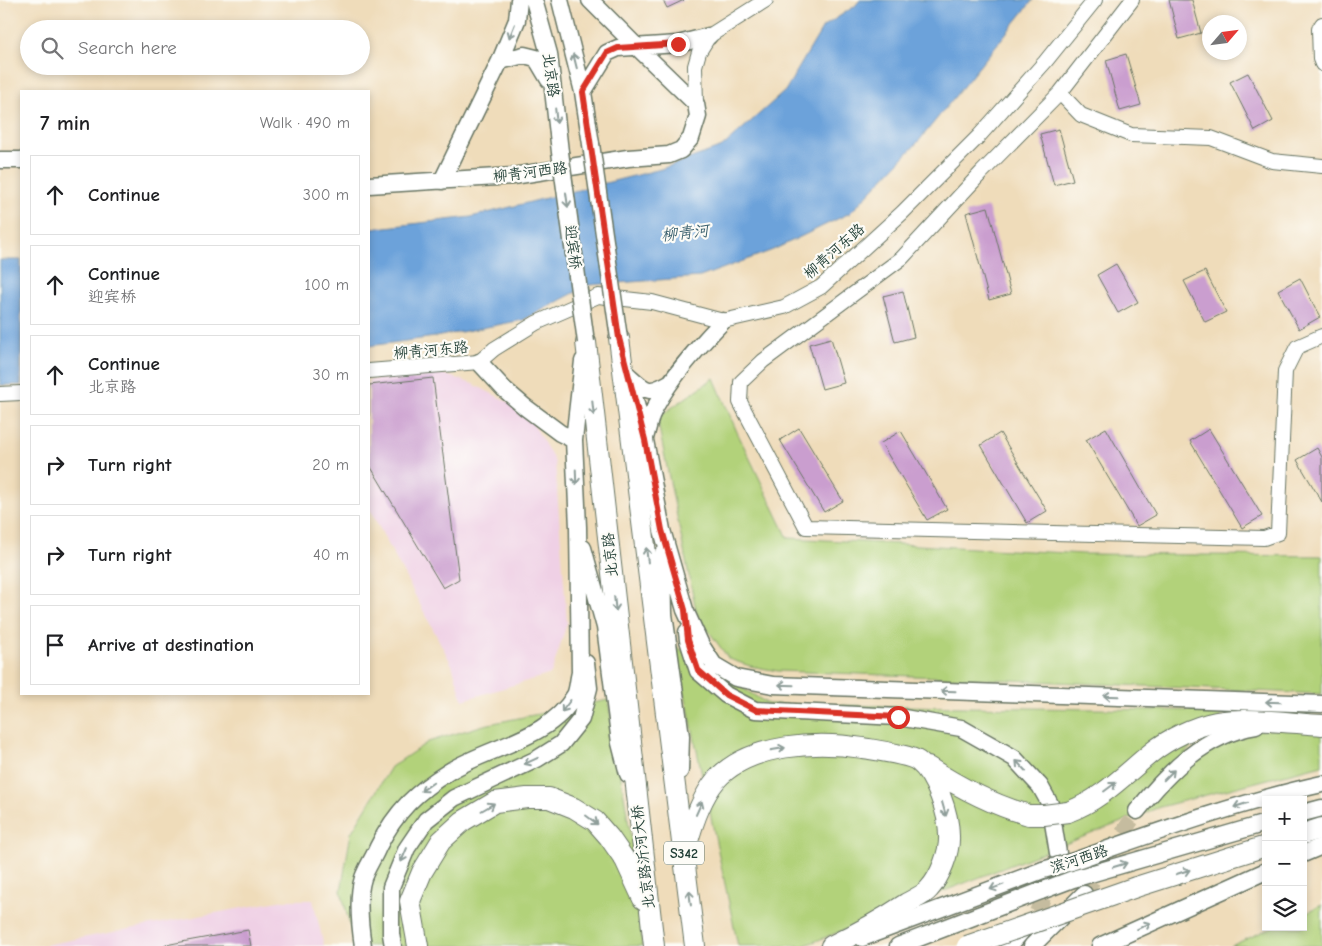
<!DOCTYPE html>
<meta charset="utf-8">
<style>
body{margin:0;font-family:"Comic Neue","LXGW WenKai TC",sans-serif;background:#f6f6f6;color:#202124}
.controls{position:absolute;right:15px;bottom:15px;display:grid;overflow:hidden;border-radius:0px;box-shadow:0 2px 8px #0003}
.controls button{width:45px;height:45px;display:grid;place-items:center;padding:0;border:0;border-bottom:1px solid #e0e0e0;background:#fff;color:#202124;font:25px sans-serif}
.compass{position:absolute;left:1202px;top:15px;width:45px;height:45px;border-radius:50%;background:#fff;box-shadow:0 2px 8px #0003;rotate:62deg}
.stop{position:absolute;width:15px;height:15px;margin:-11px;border:4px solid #d93025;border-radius:50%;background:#fff}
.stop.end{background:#d93025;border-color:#fff;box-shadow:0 1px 5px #0008}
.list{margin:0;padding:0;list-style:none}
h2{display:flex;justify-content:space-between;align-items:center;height:65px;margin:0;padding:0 20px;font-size:21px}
h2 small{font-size:16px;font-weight:400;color:#757577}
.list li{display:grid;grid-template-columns:32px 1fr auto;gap:15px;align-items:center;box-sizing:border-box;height:80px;margin:0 10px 10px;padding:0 10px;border:1px solid #e0e0e0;border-radius:0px}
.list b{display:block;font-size:19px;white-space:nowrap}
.list p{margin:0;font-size:16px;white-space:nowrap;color:#757577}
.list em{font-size:16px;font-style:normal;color:#757577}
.icon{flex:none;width:28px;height:28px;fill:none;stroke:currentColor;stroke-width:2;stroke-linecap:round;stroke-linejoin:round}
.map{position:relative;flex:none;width:1322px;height:946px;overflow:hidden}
.search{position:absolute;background:#fff;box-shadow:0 2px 8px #0003;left:20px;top:20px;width:350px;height:55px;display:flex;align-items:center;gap:12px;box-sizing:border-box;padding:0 18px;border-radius:28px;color:#757577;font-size:19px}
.panel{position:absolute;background:#fff;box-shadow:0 2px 8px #0003;left:20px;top:90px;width:350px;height:605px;border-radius:0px}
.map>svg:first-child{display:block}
</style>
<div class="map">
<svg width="1322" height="946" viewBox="0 0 1322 946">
<rect width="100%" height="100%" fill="#fdfcf7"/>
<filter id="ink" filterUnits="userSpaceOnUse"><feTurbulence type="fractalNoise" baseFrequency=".02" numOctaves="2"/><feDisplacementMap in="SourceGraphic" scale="10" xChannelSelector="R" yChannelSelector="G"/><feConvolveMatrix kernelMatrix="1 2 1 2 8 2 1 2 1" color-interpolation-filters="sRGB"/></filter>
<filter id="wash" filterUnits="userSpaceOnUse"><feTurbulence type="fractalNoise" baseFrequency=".0096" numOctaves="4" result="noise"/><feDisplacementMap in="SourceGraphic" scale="20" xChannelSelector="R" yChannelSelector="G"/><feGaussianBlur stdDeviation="1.12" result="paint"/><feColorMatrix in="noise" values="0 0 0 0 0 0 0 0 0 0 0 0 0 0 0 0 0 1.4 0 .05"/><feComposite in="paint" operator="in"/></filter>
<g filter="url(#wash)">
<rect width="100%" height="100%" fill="#efdcba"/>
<path fill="#efd0e5" d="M440,373L473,384L526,411L555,462L567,623L551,674L463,700L452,665L369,508V380Z
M284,900H313L324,946H39Z"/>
<path fill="#b2d27a" stroke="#688857" d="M714,378L737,432L788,538L1084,554L1322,556V694C1141,686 959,677 778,671L750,666L729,659L697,615L657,418Z
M675,646L768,704L1224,711L1208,733L1183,754L1254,731L1289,728L1322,730V765L1160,807L803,946H738Z
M608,700L639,885L642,946H355L341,891L351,833L391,767L428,742L484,725Z
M1322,905V946H1231L1273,927H1303V914Z"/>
<path fill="#6ca2da" stroke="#467087" d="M860,0H1033L918,142L850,213L773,250L700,277L589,285L523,320L435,337L369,346V229L471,217L661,169L722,147L785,91L823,27L855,6Z
M0,260H21V385H0Z"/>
<g id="blocks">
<path fill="#ca9ecf" d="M663,0H684L667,8Z
M1169,0H1192L1201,33L1179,39Z
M1126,54L1141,105L1120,111L1106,60Z
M1248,73L1273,121L1255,131L1230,82Z
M1059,129L1073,180L1054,185L1040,134Z
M988,207L1011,294L989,300L966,213Z
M1116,264L1138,302L1118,313L1097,275Z
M1205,271L1226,312L1205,322L1184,281Z
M1300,278L1320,317L1299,329L1278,290Z
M903,291L914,337L895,342L883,296Z
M831,338L844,383L822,389L809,344Z
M433,378L459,579L443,588L369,464V385Z
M799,428L843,501L824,512L780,440Z
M1106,428L1156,515L1137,526L1086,440Z
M1209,429L1262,516L1242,528L1190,441Z
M901,431L947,509L927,520L881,443Z
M1000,433L1047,511L1027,523L981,445Z
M1317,448L1322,457V502L1297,460Z
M248,930L251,946H165V945Z"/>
</g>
</g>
<g filter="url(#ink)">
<use href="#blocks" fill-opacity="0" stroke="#687563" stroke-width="1"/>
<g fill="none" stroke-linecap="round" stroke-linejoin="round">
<path stroke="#c5bc9f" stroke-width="16" stroke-dasharray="16 8" stroke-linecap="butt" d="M1084,894L1137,811
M1037,912L1051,879L1057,855"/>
<g stroke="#687563" stroke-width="16">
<path id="minor" d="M1132,0L1060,93L982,172L902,258L763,361L741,382L740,402L806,527L1264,538L1278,533L1285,371L1297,347L1322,336
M1322,24L1319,29L1320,59L1322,64
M1060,93L1081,115L1131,135L1211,138L1272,161L1322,166
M696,104L695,66L699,52L709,36L766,0
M369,371L479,362L494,349L536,323L598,296L652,302L723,321L784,307L821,287L902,213L979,136L1045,62L1095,0
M0,394L21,393"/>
</g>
<g stroke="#687563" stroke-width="19">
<path id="major" d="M534,0L549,54L560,152
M560,0L583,92L591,144
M500,61L524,55L536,58L549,80
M583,92L607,53L618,48L678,44L709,36
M0,160H21
M442,181L500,61L517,20L519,0
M369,185L513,176L628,158L669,155L681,150L691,138L698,116L696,104L637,47L590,0
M479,362L504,389L525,407L560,433L574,440
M628,375C647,392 648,395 671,382
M634,396L645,440L662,530L685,610L701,645L714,665L736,678L773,685L1322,704
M645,438C647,431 649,423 651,416C665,383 699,346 723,321
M583,548L605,627L620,743L628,774
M663,554L664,614L681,736L680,771
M687,632L688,640L698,671L726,695L755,710L898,717L961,728L1014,758L1040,786L1050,804L1058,853
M1137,811C1168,772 1205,734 1256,726
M1303,813L1322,808
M1303,854L1322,846
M1071,862C1154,833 1236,803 1322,784
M1073,879L1266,823
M862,938L1043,870
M363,946C360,926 357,897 363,878C367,867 374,857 378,847C396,811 416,792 450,771C491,746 550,739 575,695C578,689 578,679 580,673L578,527L574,440L583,361
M393,946L391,934V887L407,848L426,820L454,798L537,759L561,744L581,719L589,688L586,663
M898,946L1041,891
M1009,946L1027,925
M1032,946L1084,894
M1100,946L1266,871"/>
</g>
<g stroke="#687563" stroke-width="22">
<path id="highway" d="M619,338L695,946
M586,342L654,946
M928,767C959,787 992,805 1029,815
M1068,812C1101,800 1125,774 1151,753C1168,739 1195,726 1216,722C1247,717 1290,723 1322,725
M1303,834L1322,828
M687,845C693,822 701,798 716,780C749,743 818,741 863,748C874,750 910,755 918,761C936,775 949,814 949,836C950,852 940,877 929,889C924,895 914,899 907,903C883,919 858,933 831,946
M1136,887L1266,846
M418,946L410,901L422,872L441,841L463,821L495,802L527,798H549L574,808L595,821L609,837L625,860L643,899"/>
</g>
<use href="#minor" stroke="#fff" stroke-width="14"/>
<use href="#major" stroke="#fff" stroke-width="16"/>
<use href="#highway" stroke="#fff" stroke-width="20"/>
<g stroke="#687563" stroke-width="19" stroke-linecap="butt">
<path id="major-bridge" d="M591,144L619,338
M560,152L586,342
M1043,870L1071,862
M1041,891L1073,879"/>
</g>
<g stroke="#687563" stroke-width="22" stroke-linecap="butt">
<path id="highway-bridge" d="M1029,815H1044L1068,812
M967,946L1136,887"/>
</g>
<use href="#major-bridge" stroke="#fff" stroke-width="16"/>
<use href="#highway-bridge" stroke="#fff" stroke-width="20"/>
</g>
<defs><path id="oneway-shaft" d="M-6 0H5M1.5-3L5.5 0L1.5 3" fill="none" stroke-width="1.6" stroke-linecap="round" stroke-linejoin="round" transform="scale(1.25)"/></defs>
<g stroke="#8f9e9a">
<use href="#oneway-shaft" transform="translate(512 31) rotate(112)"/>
<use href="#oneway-shaft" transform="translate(575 61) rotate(-104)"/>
<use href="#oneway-shaft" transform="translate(556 116) rotate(84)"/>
<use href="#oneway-shaft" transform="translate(567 200) rotate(82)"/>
<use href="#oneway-shaft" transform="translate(593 408) rotate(84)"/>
<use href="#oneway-shaft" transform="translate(576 477) rotate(88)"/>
<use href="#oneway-shaft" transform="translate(647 555) rotate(-97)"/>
<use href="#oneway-shaft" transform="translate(615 604) rotate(84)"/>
<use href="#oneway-shaft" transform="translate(786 685) rotate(-178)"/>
<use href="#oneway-shaft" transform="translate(948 691) rotate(-178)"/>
<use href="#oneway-shaft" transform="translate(1111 696) rotate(-178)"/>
<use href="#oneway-shaft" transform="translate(1273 702) rotate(-178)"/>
<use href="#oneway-shaft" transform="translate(566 706) rotate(127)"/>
<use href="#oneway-shaft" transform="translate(778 749) rotate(-10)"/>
<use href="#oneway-shaft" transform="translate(531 761) rotate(155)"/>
<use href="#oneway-shaft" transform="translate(1021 766) rotate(-133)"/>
<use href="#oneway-shaft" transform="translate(1169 775) rotate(-45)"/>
<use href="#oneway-shaft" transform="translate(427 787) rotate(145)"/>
<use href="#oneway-shaft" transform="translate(1110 787) rotate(-37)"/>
<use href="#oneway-shaft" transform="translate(1241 805) rotate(163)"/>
<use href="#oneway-shaft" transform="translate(488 807) rotate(-30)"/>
<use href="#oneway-shaft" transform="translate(699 808) rotate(-66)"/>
<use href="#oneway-shaft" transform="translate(944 809) rotate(74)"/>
<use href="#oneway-shaft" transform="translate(592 820) rotate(37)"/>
<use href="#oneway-shaft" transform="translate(404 855) rotate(113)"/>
<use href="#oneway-shaft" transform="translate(1120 865) rotate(-17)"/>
<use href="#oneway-shaft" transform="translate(1183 872) rotate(-18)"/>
<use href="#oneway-shaft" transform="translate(997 887) rotate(160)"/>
<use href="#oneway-shaft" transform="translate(690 898) rotate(-97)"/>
<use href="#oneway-shaft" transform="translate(1144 926) rotate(-24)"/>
</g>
</g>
<g fill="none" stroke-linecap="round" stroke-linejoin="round" filter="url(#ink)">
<path stroke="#d93025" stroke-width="6" d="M678,44L618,48L607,53L583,92L619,338L645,440L662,530L685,610L688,640L698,670L726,695L756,710L898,717"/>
</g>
<g text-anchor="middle" stroke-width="4.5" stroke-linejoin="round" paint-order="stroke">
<rect fill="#fdfcf7" stroke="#62766e" stroke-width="1" x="664" y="841.5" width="40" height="23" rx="4"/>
<g font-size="14" font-weight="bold" fill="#1f3d34">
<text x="684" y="858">S342</text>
</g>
<g font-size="15" fill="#1f3d34" stroke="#fdfcf7">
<text transform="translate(551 75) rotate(82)" y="5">北京路</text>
<text transform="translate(530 172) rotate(-7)" y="5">柳青河西路</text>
<text transform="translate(573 247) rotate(82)" y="5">迎宾桥</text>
<text transform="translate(834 251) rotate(-41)" y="5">柳青河东路</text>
<text transform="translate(431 350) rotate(-5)" y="5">柳青河东路</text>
<text transform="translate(610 555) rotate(-96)" y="5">北京路</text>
<text transform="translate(643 857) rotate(-97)" y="5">北京路沂河大桥</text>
<text transform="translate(1079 859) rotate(-18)" y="5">滨河西路</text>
</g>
<g font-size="16" font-style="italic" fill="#3a606e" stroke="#fdfcf7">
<text transform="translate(685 232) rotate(-6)" y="6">柳青河</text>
</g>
</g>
</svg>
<div class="controls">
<button>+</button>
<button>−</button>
<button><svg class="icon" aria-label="layers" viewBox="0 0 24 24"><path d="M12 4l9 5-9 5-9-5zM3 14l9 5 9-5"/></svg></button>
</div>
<svg class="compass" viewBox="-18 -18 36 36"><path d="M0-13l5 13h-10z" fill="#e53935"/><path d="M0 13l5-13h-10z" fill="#757577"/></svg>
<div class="stop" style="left:898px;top:717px"></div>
<div class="stop end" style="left:678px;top:44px"></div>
<div class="search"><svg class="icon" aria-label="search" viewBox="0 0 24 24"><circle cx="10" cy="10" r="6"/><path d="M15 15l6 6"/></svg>Search here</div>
<section class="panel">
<h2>7 min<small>Walk · 490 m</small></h2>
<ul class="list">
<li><svg class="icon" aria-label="ahead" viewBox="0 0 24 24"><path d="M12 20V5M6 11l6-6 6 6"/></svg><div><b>Continue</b></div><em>300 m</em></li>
<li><svg class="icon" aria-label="ahead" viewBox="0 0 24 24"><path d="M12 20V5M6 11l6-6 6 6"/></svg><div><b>Continue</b><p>迎宾桥</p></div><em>100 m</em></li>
<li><svg class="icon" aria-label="ahead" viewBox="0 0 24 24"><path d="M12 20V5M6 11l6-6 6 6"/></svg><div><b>Continue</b><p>北京路</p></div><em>30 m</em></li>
<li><svg class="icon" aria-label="right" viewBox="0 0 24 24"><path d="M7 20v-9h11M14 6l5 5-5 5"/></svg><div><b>Turn right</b></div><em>20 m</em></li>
<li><svg class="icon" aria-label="right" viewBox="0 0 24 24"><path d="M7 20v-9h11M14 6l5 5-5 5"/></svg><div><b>Turn right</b></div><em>40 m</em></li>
<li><svg class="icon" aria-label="arrive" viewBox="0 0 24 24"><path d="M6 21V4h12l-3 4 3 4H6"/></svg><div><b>Arrive at destination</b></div></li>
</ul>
</section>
</div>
